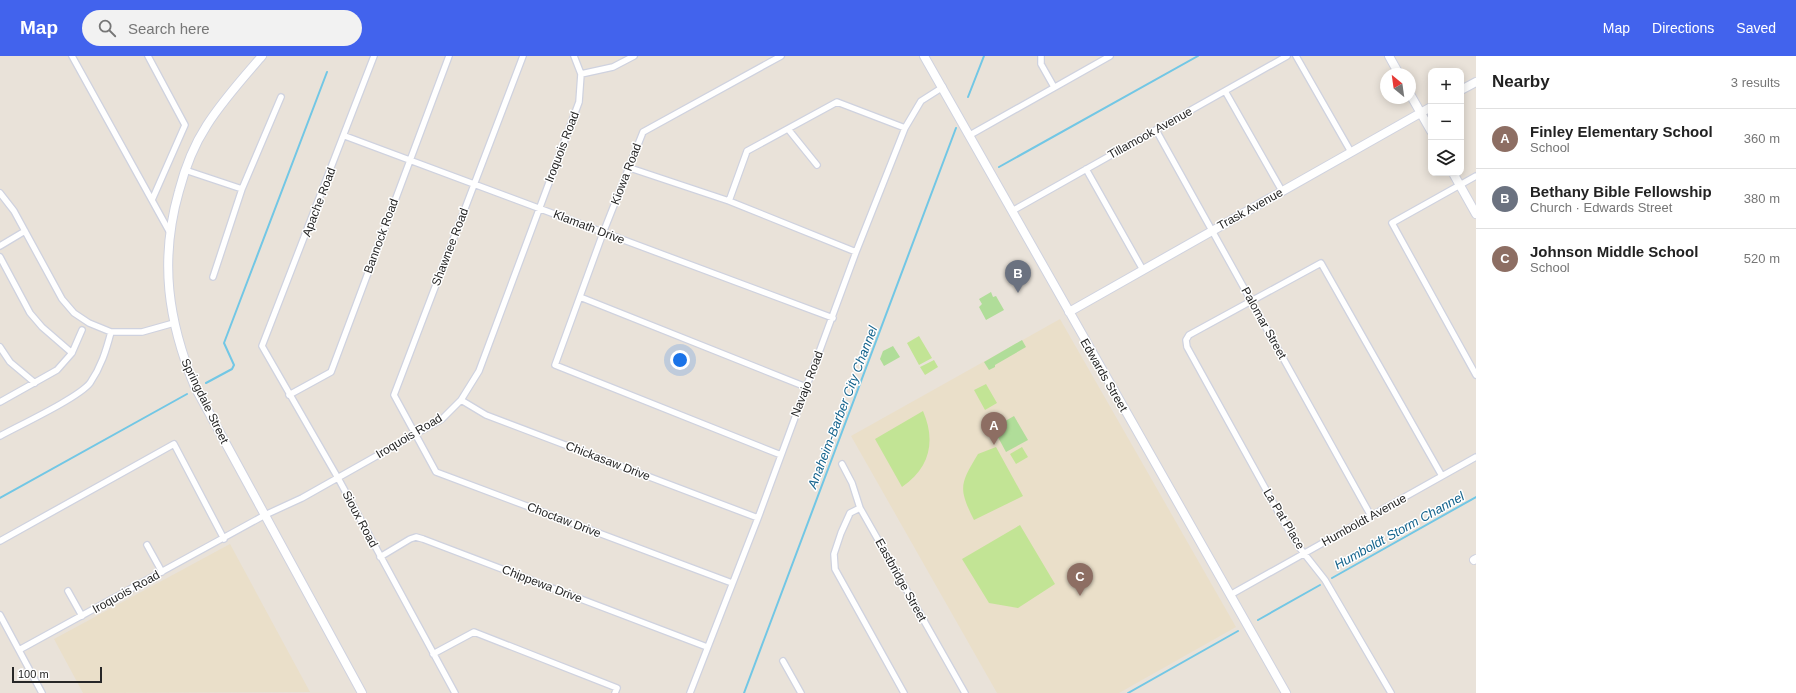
<!DOCTYPE html>
<meta charset="utf-8">
<style>
body{margin:0;font-family:Arial,sans-serif;background:#f2f2f2;color:#222}
.controls{position:absolute;right:12px;top:12px;display:grid;overflow:hidden;border-radius:8px;box-shadow:0 2px 10px #0003}
.controls button{width:36px;height:36px;display:grid;place-items:center;padding:0;border:0;border-bottom:1px solid #e0e0e0;background:#fff;color:#222;font:20px sans-serif}
.compass{position:absolute;left:1380px;top:12px;width:36px;height:36px;border-radius:50%;background:#fff;box-shadow:0 2px 10px #0003;rotate:331deg}
.scale{position:absolute;left:12px;bottom:10px;width:90px;box-sizing:border-box;padding-left:4px;border:2px solid #272727;border-top:0;font-size:11px;line-height:14px;white-space:nowrap;color:#272727;-webkit-text-stroke:3px #fff;paint-order:stroke}
.you{position:absolute;left:680px;top:304px;width:14px;height:14px;margin:-10px;border:3px solid #fff;border-radius:50%;background:#1a73e8;box-shadow:0 0 0 6px #1a73e833}
.badge{display:grid;place-items:center;width:26px;height:26px;border-radius:50%;background:#4263ed;color:#fff;font-size:13px;font-weight:700}
.pin{position:absolute;translate:-50% -33px;filter:drop-shadow(0 1px 2px #0008)}
.pin::after{content:'';position:absolute;top:21px;width:14px;height:12px;background:inherit;clip-path:polygon(0 0,100% 0,50% 100%)}
.list{margin:0;padding:0;list-style:none}
h2{display:flex;justify-content:space-between;align-items:center;height:52px;margin:0;padding:0 16px;font-size:17px}
h2 small{font-size:13px;font-weight:400;color:#767676}
.list li{display:grid;grid-template-columns:26px 1fr auto;gap:12px;align-items:center;box-sizing:border-box;height:60px;padding:0 16px;border-top:1px solid #e0e0e0}
.list b{display:block;font-size:15px;white-space:nowrap}
.list p{margin:0;font-size:13px;white-space:nowrap;color:#767676}
.list em{font-size:13px;font-style:normal;color:#767676}
.icon{flex:none;width:22px;height:22px;fill:none;stroke:currentColor;stroke-width:2;stroke-linecap:round;stroke-linejoin:round}
.map{position:relative;flex:none;width:1476px;height:637px;overflow:hidden}
header{display:flex;align-items:center;gap:24px;box-sizing:border-box;height:56px;padding:0 20px;background:#4263ed;color:#fff}
header strong{font-size:19px}
nav{display:flex;gap:22px;margin-inline-start:auto;font-size:14px}
.search{width:280px;height:36px;background:#f2f2f2;display:flex;align-items:center;gap:10px;box-sizing:border-box;padding:0 14px;border-radius:22px;color:#767676;font-size:15px}
main{display:flex}
aside{flex:1;background:#fff}
.map>svg:first-child{display:block}
</style>
<header>
<strong>Map</strong>
<div class="search"><svg class="icon" aria-label="search" viewBox="0 0 24 24"><circle cx="10" cy="10" r="6"/><path d="M15 15l6 6"/></svg>Search here</div>
<nav><a>Map</a><a>Directions</a><a>Saved</a></nav>
</header>
<main>
<div class="map">
<svg width="1476" height="637" viewBox="0 0 1476 637">
<rect width="100%" height="100%" fill="#e9e2d9"/>
<path fill="#eadfc9" d="M1060,263L1236,571L1119,637H997L851,380Z
M230,488L310,636L83,637L54,583Z"/>
<path fill="#b0dd99" d="M991,236L993,241L996,240L1004,254L986,264L979,251L982,248L979,243Z
M1022,284L1026,291L995,309V311L989,314L984,306Z
M893,290L900,301L884,310L880,303L883,295Z
M1014,360L1028,384L1006,396L993,372Z"/>
<path fill="#c2e495" d="M919,280L932,302L919,309L907,287Z
M934,304L938,311L925,319L920,311Z
M986,328L997,347L985,354L974,334Z
M923,355C936,385 930,412 902,431L875,383Z
M996,391L1023,440L974,464C958,432 960,428 978,398Z
M1022,391L1028,401L1016,408L1010,398Z
M1020,469L1055,528L1018,552L989,547L962,503Z"/>
<g fill="none" stroke-linecap="round" stroke-linejoin="round">
<path stroke="#72c7e5" stroke-width="2" d="M968,41L984,0
M999,111L1198,0
M206,327L232,313L234,309L224,287L327,16
M0,442L187,338
M1332,522L1476,441
M1258,564L1320,529
M744,637L956,72
M1128,637L1238,575"/>
<g stroke="#cfd2df" stroke-width="8">
<path id="street" d="M72,0L169,175
M148,0L185,69L152,144
M374,0L262,290L338,422L455,637
M523,0L394,339L436,416L732,527
M574,0L581,18
M1041,0V8L1054,31
M1296,0L1351,96
M1225,35L1282,135
M788,73L817,109
M1156,74L1371,460
M970,79L1110,0
M345,80L833,262
M630,112L729,145L856,196
M1086,113L1143,214
M185,114L242,133
M1476,120L1392,167L1476,319
M0,137L14,155L62,243L74,257L89,267L111,276H142L174,267
M729,145L747,95L837,46L905,72
M1012,155L1287,0
M0,190L25,175
M0,201L30,257L42,271L72,297
M213,221L242,133L281,41
M580,241L806,331
M0,291L10,306L35,327
M289,339L331,316L449,0
M461,344L486,359L758,462
M0,346L57,314L72,297L82,274
M0,380C20,369 78,342 90,327C101,311 106,295 111,276
M781,399L555,309L603,177L643,76L781,0
M842,408L852,427L860,452L965,637
M860,452L850,457L841,477L834,498L835,513L904,637
M0,485L174,388L224,483
M147,489L162,516
M380,501L410,483L416,481L423,483L707,591
M68,535L82,560
M1230,539L1476,401
M0,559L42,637
M19,594L265,459L302,442L442,363L461,344L479,315L579,46L581,18L613,11L634,0
M433,598L474,576L617,632L615,637
M783,605L801,637
M690,637L758,462L856,196L905,72L921,45L943,31
M1391,637L1325,524L1299,491L1285,468L1187,291L1186,284L1189,279L1321,207L1442,420"/>
</g>
<g stroke="#cfd2df" stroke-width="10">
<path id="secondary" d="M262,0C243,22 223,44 207,69C194,89 185,112 179,135C159,205 168,265 195,331L362,637
M924,0L1286,637
M1389,0L1399,18
M1461,34L1476,26
M1410,38L1431,75
M1453,117L1476,158
M1069,256L1431,51
M1474,504L1476,503"/>
</g>
<use href="#street" stroke="#fff" stroke-width="5.5"/>
<use href="#secondary" stroke="#fff" stroke-width="8"/>
</g>
<g text-anchor="middle" stroke-width="3" stroke-linejoin="round" paint-order="stroke">
<g font-size="12" fill="#272727" stroke="#fff">
<text transform="translate(1150 77) rotate(-29)" y="4">Tillamook Avenue</text>
<text transform="translate(562 91) rotate(-69)" y="4">Iroquois Road</text>
<text transform="translate(626 118) rotate(-69)" y="4">Kiowa Road</text>
<text transform="translate(319 146) rotate(-69)" y="4">Apache Road</text>
<text transform="translate(1250 153) rotate(-29)" y="4">Trask Avenue</text>
<text transform="translate(589 171) rotate(21)" y="4">Klamath Drive</text>
<text transform="translate(381 180) rotate(-70)" y="4">Bannock Road</text>
<text transform="translate(450 191) rotate(-69)" y="4">Shawnee Road</text>
<text transform="translate(1264 267) rotate(61)" y="4">Palomar Street</text>
<text transform="translate(1104 319) rotate(60)" y="4">Edwards Street</text>
<text transform="translate(807 328) rotate(-69)" y="4">Navajo Road</text>
<text transform="translate(205 345) rotate(64)" y="4">Springdale Street</text>
<text transform="translate(409 380) rotate(-31)" y="4">Iroquois Road</text>
<text transform="translate(608 405) rotate(21)" y="4">Chickasaw Drive</text>
<text transform="translate(360 463) rotate(62)" y="4">Sioux Road</text>
<text transform="translate(1284 463) rotate(59)" y="4">La Pat Place</text>
<text transform="translate(564 464) rotate(21)" y="4">Choctaw Drive</text>
<text transform="translate(1364 464) rotate(-29)" y="4">Humboldt Avenue</text>
<text transform="translate(901 524) rotate(61)" y="4">Eastbridge Street</text>
<text transform="translate(542 528) rotate(21)" y="4">Chippewa Drive</text>
<text transform="translate(126 536) rotate(-29)" y="4">Iroquois Road</text>
</g>
<g font-size="13" font-style="italic" fill="#15648d" stroke="#fff">
<text transform="translate(842 351) rotate(-69)" y="5">Anaheim-Barber City Channel</text>
<text transform="translate(1399 474) rotate(-29)" y="5">Humboldt Storm Channel</text>
</g>
</g>
</svg>
<div class="controls">
<button>+</button>
<button>−</button>
<button><svg class="icon" aria-label="layers" viewBox="0 0 24 24"><path d="M12 4l9 5-9 5-9-5zM3 14l9 5 9-5"/></svg></button>
</div>
<svg class="compass" viewBox="-18 -18 36 36"><path d="M0-13l5 13h-10z" fill="#e53935"/><path d="M0 13l5-13h-10z" fill="#767676"/></svg>
<div class="scale">100 m</div>
<div class="you"></div>
<div class="pin badge" style="left:994px;top:389px;background:#8d6e63">A</div>
<div class="pin badge" style="left:1018px;top:237px;background:#6b7280">B</div>
<div class="pin badge" style="left:1080px;top:540px;background:#8d6e63">C</div>
</div>
<aside>
<h2>Nearby<small>3 results</small></h2>
<ul class="list">
<li><span class="badge" style="background:#8d6e63">A</span><div><b>Finley Elementary School</b><p>School</p></div><em>360 m</em></li>
<li><span class="badge" style="background:#6b7280">B</span><div><b>Bethany Bible Fellowship</b><p>Church · Edwards Street</p></div><em>380 m</em></li>
<li><span class="badge" style="background:#8d6e63">C</span><div><b>Johnson Middle School</b><p>School</p></div><em>520 m</em></li>
</ul>
</aside>
</main>
